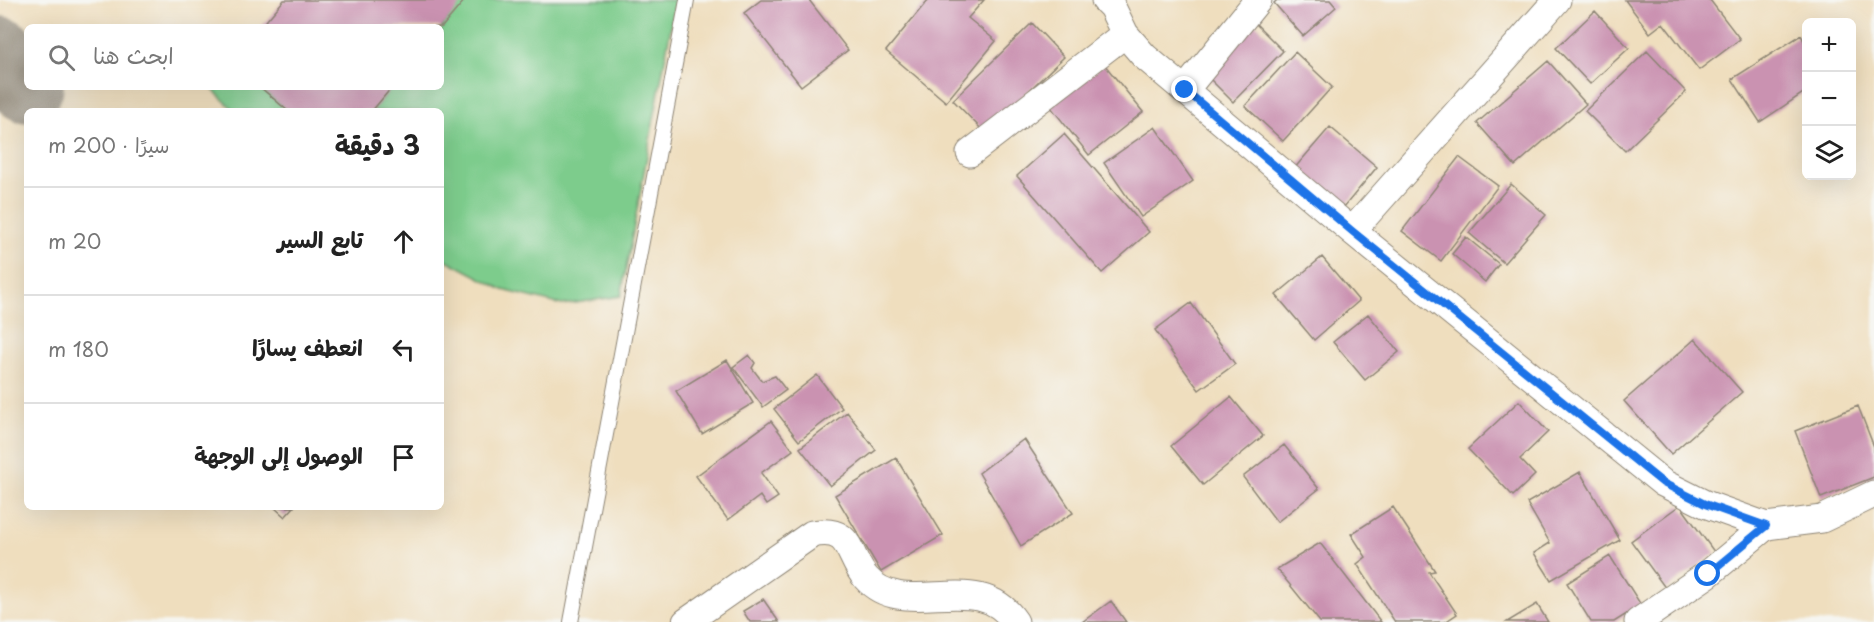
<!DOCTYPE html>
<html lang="ar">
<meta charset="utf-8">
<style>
body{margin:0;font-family:"Playpen Sans","Playpen Sans Arabic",sans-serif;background:#f6f6f6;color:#222;direction:rtl}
.controls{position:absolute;right:18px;top:18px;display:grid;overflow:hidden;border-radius:9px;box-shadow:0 6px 24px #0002}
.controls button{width:54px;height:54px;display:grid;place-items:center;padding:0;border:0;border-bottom:2px solid #e0e0e0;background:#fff;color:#222;font:30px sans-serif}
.stop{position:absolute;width:18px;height:18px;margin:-14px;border:4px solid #1a73e8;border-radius:50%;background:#fff}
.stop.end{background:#1a73e8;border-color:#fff;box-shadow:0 2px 6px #0008}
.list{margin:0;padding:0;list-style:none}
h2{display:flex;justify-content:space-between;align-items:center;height:78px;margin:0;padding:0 24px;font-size:26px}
h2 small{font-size:20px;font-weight:400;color:#767676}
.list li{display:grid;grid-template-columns:39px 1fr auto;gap:18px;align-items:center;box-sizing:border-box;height:108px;padding:0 24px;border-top:2px solid #e0e0e0}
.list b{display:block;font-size:22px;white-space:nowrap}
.list em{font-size:20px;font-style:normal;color:#767676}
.icon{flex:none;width:33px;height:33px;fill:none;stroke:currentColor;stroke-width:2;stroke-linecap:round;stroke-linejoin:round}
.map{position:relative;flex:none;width:1874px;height:622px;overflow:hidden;direction:ltr}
.search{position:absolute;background:#fff;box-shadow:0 6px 24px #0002;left:24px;top:24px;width:420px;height:66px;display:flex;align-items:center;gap:15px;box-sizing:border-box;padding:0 21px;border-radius:9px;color:#767676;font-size:22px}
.panel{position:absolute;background:#fff;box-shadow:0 6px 24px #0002;left:24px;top:108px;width:420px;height:402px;border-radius:9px;direction:rtl}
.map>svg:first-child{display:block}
</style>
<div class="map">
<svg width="1874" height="622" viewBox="0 0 1874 622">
<rect width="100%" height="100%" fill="#f6f6f2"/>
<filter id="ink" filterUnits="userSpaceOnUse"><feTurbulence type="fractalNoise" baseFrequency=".0167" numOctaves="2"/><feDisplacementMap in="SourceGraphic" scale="12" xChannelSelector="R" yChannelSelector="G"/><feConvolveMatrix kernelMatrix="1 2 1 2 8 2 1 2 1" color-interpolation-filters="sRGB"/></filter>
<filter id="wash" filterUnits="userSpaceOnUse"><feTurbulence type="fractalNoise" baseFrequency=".008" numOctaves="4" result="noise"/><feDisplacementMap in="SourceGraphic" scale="24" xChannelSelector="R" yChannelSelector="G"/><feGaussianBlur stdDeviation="1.35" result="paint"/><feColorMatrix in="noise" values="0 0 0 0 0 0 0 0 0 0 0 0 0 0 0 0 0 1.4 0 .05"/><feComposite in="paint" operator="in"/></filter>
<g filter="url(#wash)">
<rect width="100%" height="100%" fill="#efdebe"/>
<path fill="#7dcc8c" stroke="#547c5c" stroke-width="1.5" d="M462,0H676L621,296L562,305L503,290L441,257V111H372L392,87H441V29Z
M210,87H260L288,111H235Z"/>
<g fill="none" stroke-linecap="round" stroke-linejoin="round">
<path stroke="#8d8474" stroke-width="74" d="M0,53L27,86"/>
</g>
<g id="blocks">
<path fill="#ca92b1" d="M284,0H462L464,1L442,27H261Z
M761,0H809L848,50L801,86L744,13Z
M928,0H984L968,18L996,41L946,102L886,51Z
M1277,0H1330L1336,7L1303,36L1274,3Z
M1625,0H1710L1740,39L1699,70L1663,23L1650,33Z
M1595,11L1629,48L1590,84L1556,48Z
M1032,23L1064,57L985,133L953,100Z
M1255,23L1283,51L1233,102L1204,73Z
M1801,35L1806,45V91L1760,122L1732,79Z
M1647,51L1686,92L1625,151L1585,111Z
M1295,52L1332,87L1283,141L1245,106Z
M1548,61L1586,104L1515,166L1477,123Z
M1104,64L1143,112L1089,155L1050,106Z
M260,87H392L372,111H288Z
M1155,127L1193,181L1141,217L1104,163Z
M1330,127L1377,167L1339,213L1293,170Z
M1064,134L1149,232L1102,273L1017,176Z
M1459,157L1498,186L1441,261L1402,231Z
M1511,184L1546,215L1504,263L1469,233Z
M1466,237L1499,264L1485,282L1452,254Z
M1322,257L1359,301L1314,340L1276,295Z
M1191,303L1235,364L1199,390L1155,330Z
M1368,314L1399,352L1365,380L1333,342Z
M1695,339L1742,392L1671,454L1624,401Z
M749,355L755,363L752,368L762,381L775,376L786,390L763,407L733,367Z
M727,360L753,403L702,434L676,391Z
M817,375L842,408L799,441L774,409Z
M1231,397L1263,436L1203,485L1171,446Z
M1519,401L1548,432L1520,459L1535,475L1513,496L1468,449Z
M1858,406L1874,447V477L1821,498L1795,431Z
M847,412L876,450L830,486L800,448Z
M771,421L793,450L761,473L778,497L766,505L760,496L728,520L696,476Z
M1024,439L1073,513L1021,546L979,473Z
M1284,445L1319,489L1277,522L1243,477Z
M896,458L943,535L881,572L835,495Z
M1580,472L1620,540L1551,580L1534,553L1550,543L1527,503Z
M1680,505L1715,553L1666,589L1631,541Z
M274,507H294L285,517Z
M1393,507L1435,571L1429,572L1457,614L1445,622H1395L1357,564L1366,557L1351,534Z
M1320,543L1381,622H1320L1277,569Z
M1610,556L1641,605L1614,622H1591L1567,583Z
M763,599L779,622H750L743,611Z
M1111,601L1126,622H1082Z
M1537,604L1548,622H1507Z"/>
</g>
</g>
<g filter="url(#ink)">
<use href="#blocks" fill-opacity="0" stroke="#8d8474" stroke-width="1.5"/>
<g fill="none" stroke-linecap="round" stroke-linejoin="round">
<g stroke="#8d8474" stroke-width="16">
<path id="lane" d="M571,622L687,0"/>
</g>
<g stroke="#8d8474" stroke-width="29">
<path id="street" d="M1105,0L1112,7L1125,34L1144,56L1352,231L1663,483L1705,504L1766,526L1822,519L1874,494
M1185,90L1258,0
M970,153L1125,34
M1352,231L1557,0
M686,622L812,534C853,526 846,554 866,578C905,622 978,566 1015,622
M1638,622L1708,574L1766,526"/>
</g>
<use href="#lane" stroke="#fff" stroke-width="14"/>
<use href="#street" stroke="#fff" stroke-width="27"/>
</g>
</g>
<g fill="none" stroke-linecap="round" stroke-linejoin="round" filter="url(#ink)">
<path stroke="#1a73e8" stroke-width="8" d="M1185,90L1352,231L1663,483L1705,504L1766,526L1708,574"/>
</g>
</svg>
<div class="controls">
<button>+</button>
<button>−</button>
<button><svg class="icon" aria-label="layers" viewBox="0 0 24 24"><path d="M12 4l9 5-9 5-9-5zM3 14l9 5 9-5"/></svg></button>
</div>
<div class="stop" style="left:1708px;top:574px"></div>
<div class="stop end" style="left:1185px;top:90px"></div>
<div class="search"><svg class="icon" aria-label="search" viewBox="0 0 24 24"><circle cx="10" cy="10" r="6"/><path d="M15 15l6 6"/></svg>ابحث هنا</div>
<section class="panel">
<h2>3 دقيقة<small>سيرًا · 200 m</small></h2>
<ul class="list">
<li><svg class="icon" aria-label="ahead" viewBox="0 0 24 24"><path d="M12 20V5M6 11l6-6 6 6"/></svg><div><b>تابع السير</b></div><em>20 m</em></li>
<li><svg class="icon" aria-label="left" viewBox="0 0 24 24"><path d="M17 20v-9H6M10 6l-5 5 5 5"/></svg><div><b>انعطف يسارًا</b></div><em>180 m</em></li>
<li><svg class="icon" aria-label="arrive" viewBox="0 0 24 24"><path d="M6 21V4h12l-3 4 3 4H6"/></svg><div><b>الوصول إلى الوجهة</b></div></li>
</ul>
</section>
</div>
